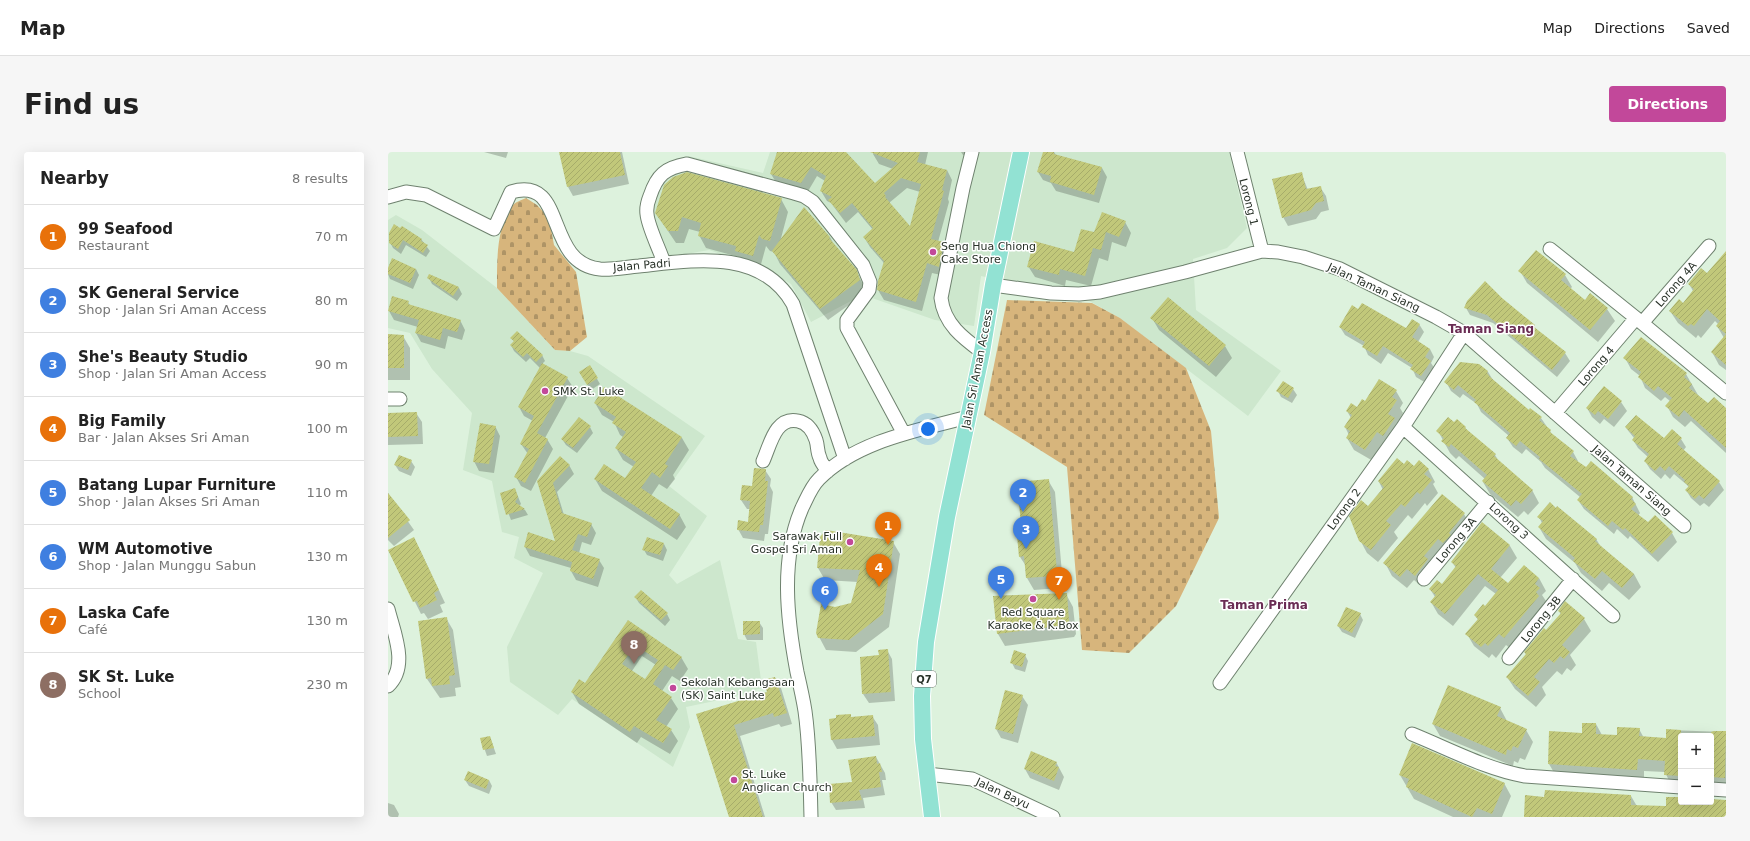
<!DOCTYPE html>
<meta charset="utf-8">
<style>
body{margin:0;font-family:"DejaVu Sans",sans-serif;background:#f6f6f6;color:#222}
.controls{position:absolute;right:12px;bottom:12px;display:grid;overflow:hidden;border-radius:4px;box-shadow:0 4px 16px #0002}
.controls button{width:36px;height:36px;display:grid;place-items:center;padding:0;border:0;border-bottom:1px solid #e0e0e0;background:#fff;color:#222;font:20px sans-serif}
.you{position:absolute;left:540px;top:277px;width:14px;height:14px;margin:-10px;border:3px solid #fff;border-radius:50%;background:#1a73e8;box-shadow:0 0 0 6px #1a73e833}
.badge{display:grid;place-items:center;width:26px;height:26px;border-radius:50%;background:#c2489a;color:#fff;font-size:13px;font-weight:700}
.pin{position:absolute;translate:-50% -33px;filter:drop-shadow(0 1px 2px #0008)}
.pin::after{content:'';position:absolute;top:21px;width:14px;height:12px;background:inherit;clip-path:polygon(0 0,100% 0,50% 100%)}
.list{margin:0;padding:0;list-style:none}
h2{display:flex;justify-content:space-between;align-items:center;height:52px;margin:0;padding:0 16px;font-size:17px}
h2 small{font-size:13px;font-weight:400;color:#767676}
.list li{display:grid;grid-template-columns:26px 1fr auto;gap:12px;align-items:center;box-sizing:border-box;height:64px;padding:0 16px;border-top:1px solid #e0e0e0}
.list b{display:block;font-size:15px;white-space:nowrap}
.list p{margin:0;font-size:13px;white-space:nowrap;color:#767676}
.list em{font-size:13px;font-style:normal;color:#767676}
.map{position:relative;flex:none;width:1338px;height:665px;overflow:hidden;border-radius:4px}
header{display:flex;align-items:center;gap:24px;box-sizing:border-box;height:56px;padding:0 20px;background:#fff;border-bottom:1px solid #e0e0e0}
header strong{font-size:19px}
nav{display:flex;gap:22px;margin-inline-start:auto;font-size:14px}
.intro{display:flex;align-items:center;justify-content:space-between;box-sizing:border-box;height:96px;padding:0 24px}
h1{margin:0;font-size:28px}
.button{padding:10px 18px;border-radius:4px;background:#c2489a;color:#fff;font-size:14px;font-weight:700}
main{display:flex;gap:24px;padding:0 24px}
aside{flex:1;background:#fff;border-radius:4px;box-shadow:0 4px 16px #0002}
.map>svg:first-child{display:block}
</style>
<header>
<strong>Map</strong>
<nav><a>Map</a><a>Directions</a><a>Saved</a></nav>
</header>
<div class="intro"><h1>Find us</h1><a class="button">Directions</a></div>
<main>
<aside>
<h2>Nearby<small>8 results</small></h2>
<ul class="list">
<li><span class="badge" style="background:#e8710a">1</span><div><b>99 Seafood</b><p>Restaurant</p></div><em>70 m</em></li>
<li><span class="badge" style="background:#3f7fe0">2</span><div><b>SK General Service</b><p>Shop · Jalan Sri Aman Access</p></div><em>80 m</em></li>
<li><span class="badge" style="background:#3f7fe0">3</span><div><b>She's Beauty Studio</b><p>Shop · Jalan Sri Aman Access</p></div><em>90 m</em></li>
<li><span class="badge" style="background:#e8710a">4</span><div><b>Big Family</b><p>Bar · Jalan Akses Sri Aman</p></div><em>100 m</em></li>
<li><span class="badge" style="background:#3f7fe0">5</span><div><b>Batang Lupar Furniture</b><p>Shop · Jalan Akses Sri Aman</p></div><em>110 m</em></li>
<li><span class="badge" style="background:#3f7fe0">6</span><div><b>WM Automotive</b><p>Shop · Jalan Munggu Sabun</p></div><em>130 m</em></li>
<li><span class="badge" style="background:#e8710a">7</span><div><b>Laska Cafe</b><p>Café</p></div><em>130 m</em></li>
<li><span class="badge" style="background:#8d6e63">8</span><div><b>SK St. Luke</b><p>School</p></div><em>230 m</em></li>
</ul>
</aside>
<div class="map">
<svg width="1338" height="665" viewBox="0 0 1338 665">
<defs>
<pattern id="cemetery-stones" width="16" height="16" patternUnits="userSpaceOnUse"><rect width="16" height="16" fill="#d7b57c"/><path d="M2 7V4a2 2 0 0 1 4 0v3zM10 15v-3a2 2 0 0 1 4 0v3z" fill="#ae9466"/></pattern>
<pattern id="building-hatch" width="6" height="6" patternUnits="userSpaceOnUse"><rect width="6" height="6" fill="#c1c87a"/><path d="M-1 1l2-2M0 6l6-6M5 7l2-2" fill="none" stroke="#a6ac6a"/></pattern>
</defs>
<rect width="100%" height="100%" fill="#ddf2dd"/>
<path fill="#cde7cd" d="M382,0H841L859,76L839,96L805,107L808,158L893,219L860,264L732,166L674,134L619,130L593,124L586,174L547,168L484,146L463,149L423,170L403,132L374,116L321,98L281,105L264,63L272,32L284,19L298,15L300,4L375,21Z
M8,63L34,78L109,136L167,198L182,199L200,204L317,284L281,334L319,364L281,423L289,432L332,408L350,487L368,490L374,536L336,547L298,555L302,575L285,615L184,547L170,563L122,530L119,495L155,421L126,406L131,385L114,380L104,329L75,318L84,261L44,217L22,181L0,176V68Z"/>
<path fill="url(#cemetery-stones)" d="M138,46L149,53L161,66L166,93L188,120L199,185L182,199L167,198L109,136C109,111 108,73 125,53C127,50 134,48 138,46Z
M619,148L704,151L732,166L798,216L823,279L831,366L788,454L741,501L694,498L679,315L596,263Z"/>
<path fill="#0003" fill-rule="evenodd" d="M96,0H120L118,6Z
M172,0H234L241,32L185,44L180,35Z
M390,0H456L487,33L505,17L491,12L485,2L486,0H540L537,13L559,18L564,28L560,47L561,50L550,90L555,91L561,101L557,124L544,121L534,159L496,148L490,138L496,111L482,95L476,85L485,78L470,60L458,71L443,51L439,49L433,39L437,29L429,24L419,41L389,32L383,22ZM519,36L532,40L522,76L501,51Z
M573,0H582L579,4L575,3Z
M656,0H666L668,3L714,16L719,25L711,51L668,39L663,31L655,28L650,20Z
M913,21L920,38L932,35L938,44L941,58L933,60L928,67L900,74L895,65Z
M393,47L400,60L392,90L442,85L446,93L468,119L479,140L440,168L392,112L386,100L382,99L378,94L372,116L355,111L351,105L318,96L311,83L312,80L301,77L296,91H288L268,61Z
M737,70L743,81L738,95L724,90L720,109L711,106L703,134L678,128L677,134L647,125L640,114L687,101L707,82Z
M2,82L33,87L42,99L38,105L18,93L13,102L5,96L2,90Z
M1338,100V218L1331,213L1324,200L1336,186L1329,174L1330,172L1327,169L1313,186L1310,183L1308,186L1290,171L1282,159L1295,152L1305,139L1301,132L1319,123Z
M28,117L31,123L25,137L2,127L0,122V118Z
M1132,119L1177,123L1184,135L1182,137L1197,149L1202,143L1219,157L1227,169L1210,190L1139,131Z
M42,124L71,136L74,142L69,149L44,132L41,126Z
M1114,147L1146,174L1149,178L1177,201L1182,209L1169,225L1105,171L1082,163L1078,156Z
M20,150L22,154L72,168L77,178L74,188L60,184L57,197L33,190L28,181L30,175L6,168L1,159Z
M764,166L837,194L844,206L828,225L771,178Z
M1031,172L1036,180L1030,190L1042,197L1046,205L1043,211L1047,217L1038,231L1028,225L1024,216L1000,201L993,212L980,203L976,194L957,183L952,175L1018,178Z
M0,183L15,184L22,196V228H0Z
M124,186L154,203L157,209L154,212L179,226L185,235L157,286L159,287L165,297L143,339L133,334L128,325L140,302L133,292L145,269L136,264L131,255L152,216L142,206L138,210L126,199L123,193L126,190Z
M1237,206L1298,222L1310,243L1320,253L1338,258V301L1303,269L1297,275L1285,265L1279,254L1282,249L1277,245L1273,249L1257,236L1252,224L1243,217Z
M1090,213L1100,220L1105,228L1141,259L1153,266L1166,285L1185,300L1190,309L1189,310L1244,345L1252,361L1250,364L1260,372L1284,381L1289,390L1270,410L1242,384L1240,387L1229,377L1226,382L1196,357L1190,348L1192,345L1157,316L1153,310L1138,297L1134,302L1125,295L1119,286L1121,284L1093,260L1089,252L1075,242L1072,246L1063,239L1058,230Z
M202,215L212,232L203,238L192,220Z
M1216,235L1233,250L1239,259L1226,275L1216,267L1212,272L1204,265L1199,256Z
M216,237L294,286L301,298L285,323L287,327L279,337L271,332L263,344L291,362L298,375L289,388L214,339L207,327H238L246,315L235,308L228,296L235,285L232,283L226,270L214,263L207,251Z
M905,237L909,243L904,251L893,245L890,239Z
M1008,239L1015,251L1012,256L1015,261L1009,272L1013,279L985,309L966,298L959,286L961,283L957,275L963,266L959,259L969,256L977,250Z
M28,261L34,270L35,292L0,293V262Z
M1066,272L1077,275L1079,279L1107,303L1112,311L1144,338L1151,351L1140,363L1136,359L1130,365L1102,342L1095,330L1097,327L1071,304L1068,307L1062,301L1050,279Z
M107,274L112,284L106,321L91,319L86,309Z
M202,275L205,281L189,301L178,293L174,287Z
M1238,276L1276,287L1284,278L1293,287L1298,295L1295,299L1331,330L1336,338L1321,355L1316,351L1312,354L1303,346L1298,338L1301,336L1299,333L1286,322L1282,327L1277,322L1273,327L1262,317L1257,309L1260,305L1250,296L1245,288L1246,286Z
M23,309L27,315L23,324L11,319L7,313Z
M181,313L186,322L169,340L176,363L203,372L208,381L203,393L194,390L191,401L211,408L216,416L210,435L188,428L183,419V416L142,404L137,395L169,390L150,329Z
M1016,313L1040,317L1047,330L1045,332L1050,341L1039,354L1037,351L1024,367L1020,363L1006,380L1010,386L990,410L979,401L972,388L980,355L995,338L991,330Z
M377,318L383,327L382,334L385,340L380,382H377L376,389L355,386L350,377L361,371L362,357H359L353,348Z
M660,328L667,340L675,433L673,436L646,438L639,426L638,414L632,405L634,373Z
M127,337L133,352L131,354L137,358L140,363L123,368L113,341Z
M0,341L26,378L6,394L0,388Z
M1054,343L1076,362L1083,374L1034,435L1026,428L1019,436L1004,424L997,411Z
M1151,365L1208,387L1213,395L1246,422L1253,435L1241,448L1221,431L1214,439L1193,421L1187,411L1158,387L1151,375L1154,371Z
M1094,372L1122,394L1129,406L1112,426L1120,433L1151,426L1158,439L1154,443L1158,449L1155,452L1158,457L1123,497L1118,493L1108,506L1104,502L1101,506L1086,494L1079,482L1090,468L1087,463L1097,455L1108,442L1097,434L1065,474L1050,462L1043,450L1047,445L1042,437L1054,433L1068,416L1064,410Z
M505,390L512,402L501,475L468,500L438,498L429,481L447,456L464,452L470,430L437,428L430,416Z
M276,392L279,398L275,409L259,403L256,398Z
M1,398H32L57,451L52,453L55,460L40,467L36,461L33,462Z
M678,442L685,455L688,482L686,485L617,494L610,482L606,444Z
M248,446L279,462L282,468L277,474L251,451Z
M1171,459L1196,467L1203,479L1182,503L1188,513L1183,519L1179,516L1174,523L1169,519L1154,535L1158,543L1148,555L1127,537L1119,525L1138,503L1137,500L1173,463Z
M972,462L975,468L967,486L954,480L950,474Z
M58,466L65,478L73,535L67,536L68,544L52,546L39,527Z
M240,470L293,505L300,517L292,529L284,524L274,539L283,546L290,557L278,575L283,578L290,589L282,602L253,585L249,591L191,552L184,540L197,533ZM254,504L268,513L258,529L244,519Z
M371,470L375,476V488H359L356,482Z
M499,498L504,507L507,549L481,551L475,542L492,504Z
M637,503L640,509L637,520L627,517L624,511Z
M387,526L393,536L404,572L393,575L391,572L352,584L377,665H342L310,563L380,541Z
M634,544L640,553L630,591L613,586L608,577Z
M1112,556L1119,569L1138,578L1145,590L1137,608L1132,606L1130,611L1126,609L1125,614L1052,584L1045,572Z
M462,563L464,566L484,564L490,573L492,593L449,597L444,588Z
M1208,572L1214,583L1230,584L1251,577L1256,586L1279,587V578L1338,580V637H1323V584H1293V635H1284L1277,620L1256,619V630L1168,624L1161,612Z
M102,585L108,602L99,604L93,587Z
M488,605L497,621L498,628H494L497,643L475,646L477,656L448,658L443,650L465,631Z
M668,610L676,625L671,638L642,626L637,617Z
M1012,623L1116,631L1123,644L1114,665H1065L1026,647Z
M77,628H101L104,634L101,642L81,634Z
M1243,644L1250,656L1249,665H1137L1157,646Z
M0,651L6,653L11,662L10,665H0Z"/>
<path fill="url(#building-hatch)" fill-rule="evenodd" d="M171,0H232L237,23L179,35Z
M389,0H458L487,31L510,11L482,0H532L529,10L559,18L554,38L556,39L543,87L556,90L551,115L539,111L528,150L489,138L490,129L496,109L475,85L485,76L464,51L452,61L440,48L444,45L432,39L438,24L423,15L413,31L382,22ZM513,26L533,32L522,74L497,45L498,44L496,41Z
M655,0H666V2L714,15L706,43L662,30L663,24L649,20Z
M299,20L394,46L382,89L374,87L371,83L365,104L347,99L348,94L310,84L313,71L294,65L290,79H280L267,61L276,33L285,25Z
M914,20L918,37L933,34L936,49L928,51L923,58L894,66L884,27Z
M416,55L442,85L441,86L469,118L472,128L432,157L384,99Z
M714,60L738,69L731,85L718,80L713,98L705,96L697,124L672,117L671,123L639,115L646,89L686,100L693,77L706,80Z
M6,72L12,76L14,74L34,87L33,89L40,93L35,101L15,88L10,97L1,91V81Z
M1148,98L1178,122L1173,128L1197,148L1202,141L1220,156L1202,178L1130,119Z
M1338,99V213L1323,200L1338,182L1328,174L1332,169L1319,157L1306,174L1303,172L1300,174L1281,159L1291,147L1295,151L1306,137L1300,132L1313,116L1319,121Z
M4,106L28,117L22,131L0,122V116Z
M41,122L71,135L65,144L39,126Z
M1097,129L1114,146L1147,173L1146,175L1178,200L1164,218L1099,163L1076,156L1079,149Z
M4,144L21,149L20,152L73,168L69,180L55,176L52,188L27,181L31,168L0,159Z
M780,145L838,193L821,214L762,166Z
M974,151L1018,176L1024,167L1032,172L1024,185L1042,197L1037,205L1043,209L1033,224L1022,217L1025,213L995,194L989,204L974,195L977,190L951,175L964,153L970,157Z
M129,179L155,203L148,210L139,201L135,205L122,193L126,189L122,186Z
M0,182L16,183V216H0Z
M1253,185L1299,221L1296,225L1304,232L1301,236L1320,251L1326,245L1338,256V296L1296,258L1291,265L1277,254L1284,246L1270,234L1266,239L1250,225L1253,220L1235,206Z
M1072,210L1091,212L1100,219L1099,221L1102,225L1141,258L1142,256L1154,265L1151,268L1163,278L1162,280L1186,299L1182,304L1198,315L1203,309L1245,345L1243,347L1248,352L1243,357L1260,370L1267,363L1285,380L1264,402L1237,376L1235,378L1224,369L1220,374L1189,348L1194,342L1151,307L1152,305L1132,289L1128,294L1118,286L1122,281L1086,250L1088,248L1070,233L1066,238L1056,230Z
M154,211L180,225L149,281L160,287L137,331L126,325L141,297L132,292L146,264L130,255Z
M202,213L210,226L199,233L191,220Z
M991,227L1009,238L1004,245L1009,248L1000,262L1007,266L995,284L989,280L977,298L958,286L962,279L956,275L964,263L958,259L963,251L969,255L974,247L977,249Z
M895,229L906,236L900,246L888,239Z
M1216,234L1234,249L1220,267L1210,259L1207,263L1198,256Z
M216,235L294,285L277,312L280,314L272,326L264,320L253,336L292,362L282,377L206,327L216,312L237,326L248,310L227,296L238,280L224,271L228,265L206,251Z
M29,260L30,284L0,285V261Z
M1248,263L1276,286L1284,277L1294,286L1289,292L1332,329L1316,347L1311,343L1307,347L1297,338L1301,334L1296,330L1297,328L1281,314L1277,319L1272,314L1267,319L1256,309L1261,302L1244,288L1247,284L1237,275Z
M191,265L203,274L185,296L173,287Z
M1060,265L1066,270L1069,267L1078,275L1077,276L1108,302L1106,304L1145,338L1133,352L1128,348L1123,354L1094,329L1099,323L1063,292L1061,295L1053,289L1056,286L1048,279Z
M92,271L108,274L101,312L85,310Z
M11,303L24,308L20,318L6,313Z
M172,304L182,313L165,331L174,361L204,371L199,385L190,382L184,398L212,407L205,427L182,419L184,410L136,395L140,380L167,389L149,329Z
M1009,306L1016,312L1019,308L1026,314L1031,308L1041,317L1036,322L1044,328L1032,342L1029,340L1017,355L1013,352L998,369L1003,373L983,398L971,389L961,364L973,348L980,354L996,335L990,329Z
M366,316L378,317L377,329H380L375,373H372L371,380L349,378L350,368L360,370L362,349L352,348L354,333L364,334Z
M661,327L669,420L666,424L638,426L636,404L631,405L628,373L633,372L629,330Z
M127,336L130,345L127,350L137,357L118,363L112,341Z
M0,341L22,368L0,386Z
M1054,342L1077,361L1061,381L1063,383L1055,391L1050,387L1036,404L1040,407L1027,424L1019,417L1012,425L995,411Z
M1162,350L1168,356L1169,354L1209,387L1207,389L1246,422L1234,436L1214,419L1207,427L1185,409L1187,406L1150,375L1155,369L1149,365Z
M1094,370L1122,393L1103,417L1120,431L1136,413L1151,426L1147,432L1152,436L1148,440L1151,444L1116,486L1111,482L1100,494L1097,491L1093,495L1077,482L1090,467L1086,463L1095,452L1097,454L1110,438L1090,422L1057,462L1042,450L1048,443L1041,437L1049,428L1054,432L1068,414L1063,410Z
M438,378L506,389L495,462L461,488L430,486L428,481L433,452L447,455L463,451L472,418L429,416L432,385Z
M26,385L51,438L46,441L49,448L32,456L29,449L25,450L0,398Z
M259,385L276,391L272,403L254,398Z
M253,438L280,461L273,468L246,445Z
M679,441L681,469L679,473L609,482L605,444Z
M1177,449L1197,466L1174,493L1182,500L1176,507L1172,504L1166,511L1161,507L1146,525L1152,530L1140,544L1118,525L1138,502L1136,500L1156,476L1158,478L1173,461L1170,459Z
M958,455L973,461L964,481L949,474Z
M59,465L67,523L61,524L62,532L44,534L43,526L38,527L30,469Z
M240,468L294,505L285,518L277,513L265,532L284,545L268,568L284,577L275,591L246,574L242,580L183,540L191,527L197,531ZM247,493L270,508L257,527L234,512Z
M355,469H372V482L355,483Z
M500,497L503,540L474,542L472,505L491,503L490,498Z
M626,498L638,502L634,515L622,511Z
M387,525L399,561L386,565L385,561L346,573L375,665H341L308,562L379,540L375,528Z
M1060,533L1113,555L1109,564L1139,577L1130,596L1125,594L1123,599L1119,597L1118,603L1044,572Z
M617,538L635,543L625,582L607,577Z
M463,562V565L485,563L487,584L443,588L441,567L448,566V563Z
M1194,571H1208V582L1229,583V575L1252,576L1251,584L1278,586V577L1293,578V624L1276,623L1277,609L1250,607L1249,618L1160,612L1161,579L1194,581Z
M1326,579H1338L1337,626L1323,625V580Z
M102,584L106,596L95,598L92,586Z
M1024,591L1117,631L1104,662L1089,656L1084,665L1018,635L1021,627L1011,623Z
M643,599L669,610L667,614L671,615L666,629L636,617Z
M488,604L489,612L492,611L494,620H491L493,635L471,638L474,648L442,651L441,632L464,630L460,608Z
M80,619L101,628L98,637L76,628Z
M1157,638L1243,643V653L1278,654V645H1293V650H1323V647L1338,648V665H1136L1137,643L1156,645Z"/>
<g fill="none" stroke-linecap="round" stroke-linejoin="round">
<g stroke="#6f826f" stroke-width="15">
<path id="minor" d="M584,0L575,36L553,146C556,172 575,186 594,200
M849,0L874,99
M0,45L18,40L38,43L106,77L123,40C180,23 155,111 212,117C225,118 238,115 251,114C306,108 373,96 405,152L457,307
M1162,97L1248,166L1338,241
M276,111C272,98 260,75 259,62C258,55 260,49 262,44C269,23 277,16 299,12L406,41L416,44L425,50L475,113L482,130L481,138L459,168V176L516,282
M605,133L663,141L691,142L712,140L797,120L874,99L890,100L915,105L952,117L1048,165L1076,181L1296,374
M1254,171L1321,94
M0,247H12
M1167,261L1248,166
M1015,275L1225,464
M375,309C382,294 387,264 410,269C420,271 425,279 428,288C430,294 429,300 432,306C433,311 437,315 440,319
M1036,427L1100,350
M0,457C6,481 21,514 0,534
M1121,506L1185,427
M832,531L1015,275L1076,181
M1024,582C1061,597 1098,617 1137,624L1293,635
M539,622L584,627L665,665
M1323,637L1338,638
M423,665C422,630 422,594 417,559C415,546 412,533 409,520C399,467 392,407 414,356C419,346 423,335 431,327C468,289 531,278 580,265"/>
</g>
<g stroke="#fff" stroke-width="18">
<path id="major" d="M544,665L535,587L534,544L538,490L559,365L594,200L605,133L633,0"/>
</g>
<use href="#minor" stroke="#fff" stroke-width="13"/>
<use href="#major" stroke="#92e2d3" stroke-width="16"/>
</g>
<g fill="#c2489a" stroke="#fff" stroke-width="1.5">
<circle cx="545" cy="100" r="4"/>
<circle cx="157" cy="239" r="4"/>
<circle cx="462" cy="390" r="4"/>
<circle cx="645" cy="447" r="4"/>
<circle cx="285" cy="536" r="4"/>
<circle cx="346" cy="628" r="4"/>
</g>
<g text-anchor="middle" stroke-width="3" stroke-linejoin="round" paint-order="stroke">
<rect fill="#fff" stroke="#697069" stroke-width="1" x="524" y="519" width="24" height="16" rx="3"/>
<g font-size="10" font-weight="bold" fill="#293229">
<text x="536" y="531">Q7</text>
</g>
<g font-size="11" fill="#293229" stroke="#fff">
<text transform="translate(861 50) rotate(76)" y="4">Lorong 1</text>
<text transform="translate(254 113) rotate(-5)" y="4">Jalan Padri</text>
<text transform="translate(1288 132) rotate(-49)" y="4">Lorong 4A</text>
<text transform="translate(986 135) rotate(25)" y="4">Jalan Taman Siang</text>
<text transform="translate(1208 214) rotate(-49)" y="4">Lorong 4</text>
<text transform="translate(589 217) rotate(-79)" y="4">Jalan Sri Aman Access</text>
<text transform="translate(1244 328) rotate(41)" y="4">Jalan Taman Siang</text>
<text transform="translate(956 357) rotate(-54)" y="4">Lorong 2</text>
<text transform="translate(1121 369) rotate(42)" y="4">Lorong 3</text>
<text transform="translate(1068 388) rotate(-50)" y="4">Lorong 3A</text>
<text transform="translate(1153 467) rotate(-51)" y="4">Lorong 3B</text>
<text transform="translate(615 641) rotate(25)" y="4">Jalan Bayu</text>
</g>
<g font-size="11" fill="#293229" stroke="#fff" text-anchor="start">
<text x="553" y="98">Seng Hua Chiong<tspan x="553" dy="13">Cake Store</tspan></text>
<text x="165" y="243">SMK St. Luke</text>
<text x="454" y="388" text-anchor="end">Sarawak Full<tspan x="454" dy="13">Gospel Sri Aman</tspan></text>
<text x="645" y="464" text-anchor="middle">Red Square<tspan x="645" dy="13">Karaoke &amp; K.Box</tspan></text>
<text x="293" y="534">Sekolah Kebangsaan<tspan x="293" dy="13">(SK) Saint Luke</tspan></text>
<text x="354" y="626">St. Luke<tspan x="354" dy="13">Anglican Church</tspan></text>
</g>
<g font-size="12" font-weight="bold" fill="#6a2d54" stroke="#fff">
<text x="1103" y="181">Taman Siang</text>
<text x="876" y="457">Taman Prima</text>
</g>
</g>
</svg>
<div class="controls">
<button>+</button>
<button>−</button>
</div>
<div class="you"></div>
<div class="pin badge" style="left:500px;top:393px;background:#e8710a">1</div>
<div class="pin badge" style="left:635px;top:360px;background:#3f7fe0">2</div>
<div class="pin badge" style="left:638px;top:397px;background:#3f7fe0">3</div>
<div class="pin badge" style="left:491px;top:435px;background:#e8710a">4</div>
<div class="pin badge" style="left:613px;top:447px;background:#3f7fe0">5</div>
<div class="pin badge" style="left:437px;top:458px;background:#3f7fe0">6</div>
<div class="pin badge" style="left:671px;top:448px;background:#e8710a">7</div>
<div class="pin badge" style="left:246px;top:512px;background:#8d6e63">8</div>
</div>
</main>
